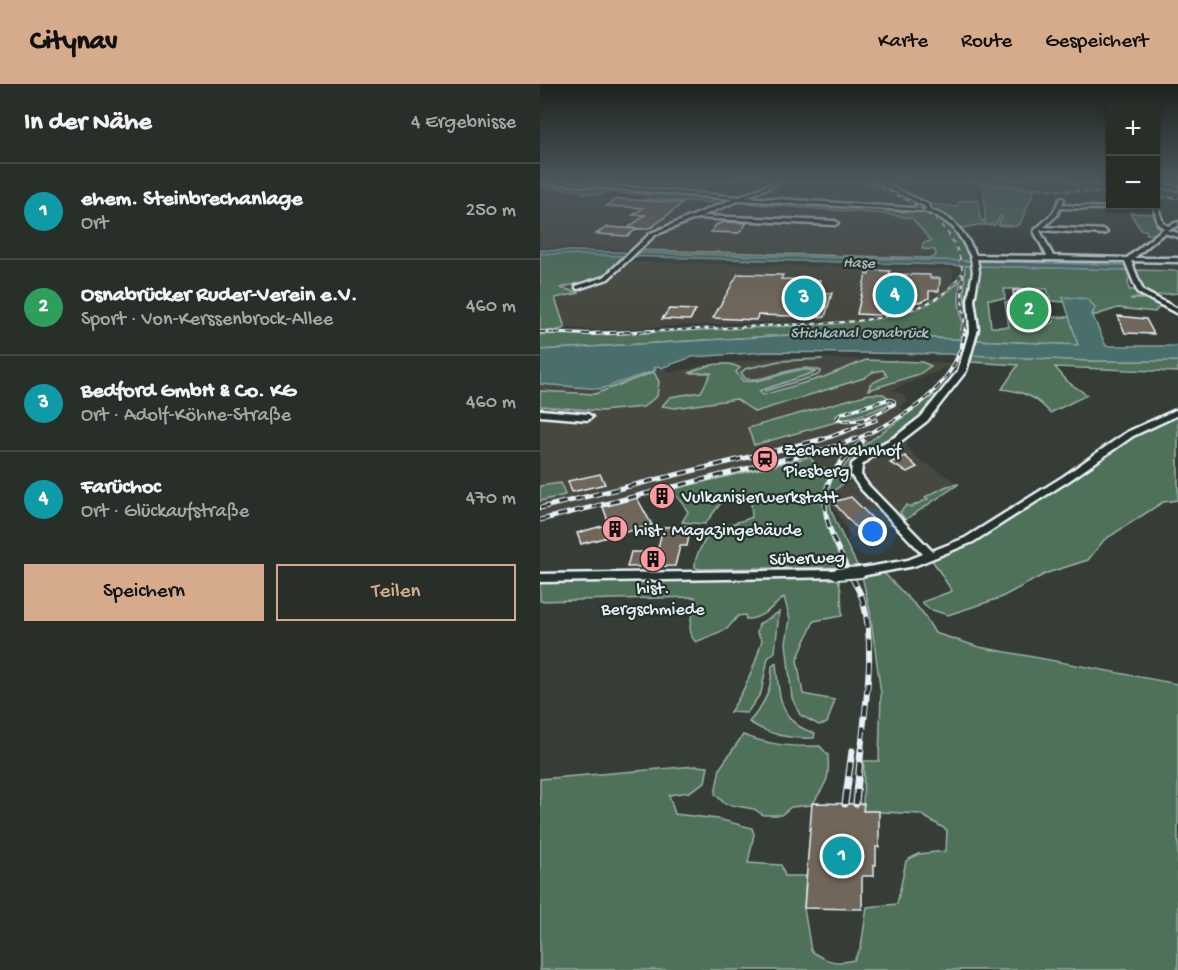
<!DOCTYPE html>
<html lang="de">
<meta charset="utf-8">
<style>
body{margin:0;font-family:"Gochi Hand",sans-serif;background:#343a34;color:#f1f3f6}
.controls{position:absolute;right:18px;top:18px;display:grid;overflow:hidden;border-radius:0px;box-shadow:0 2px 4px #0004}
.controls button{width:54px;height:54px;display:grid;place-items:center;padding:0;border:0;border-bottom:2px solid #444a45;background:#282e28;color:#f1f3f6;font:30px sans-serif}
.you{position:absolute;left:333px;top:448px;width:21px;height:21px;margin:-15px;border:4px solid #fff;border-radius:50%;background:#1a73e8;box-shadow:0 0 0 9px #1a73e833}
.badge{display:grid;place-items:center;width:39px;height:39px;border-radius:50%;background:#d6ab8b;color:#fff;font-size:20px;font-weight:700}
.pin{position:absolute;translate:-50% -50%;border:3px solid #fff;box-shadow:0 2px 6px #0006}
.list{margin:0;padding:0;list-style:none}
h2{display:flex;justify-content:space-between;align-items:center;height:78px;margin:0;padding:0 24px;font-size:26px}
h2 small{font-size:20px;font-weight:400;color:#a5a8a8}
.list li{display:grid;grid-template-columns:39px 1fr auto;gap:18px;align-items:center;box-sizing:border-box;height:96px;padding:0 24px;border-top:2px solid #444a45}
.list b{display:block;font-size:22px;white-space:nowrap}
.list p{margin:0;font-size:20px;white-space:nowrap;color:#a5a8a8}
.list em{font-size:20px;font-style:normal;color:#a5a8a8}
.actions{display:flex;gap:12px;padding:18px 24px}
.actions a{flex:1;padding:14px 0;border:2px solid #d6ab8b;border-radius:0px;text-align:center;font-size:21px;color:#d6ab8b}
.actions .main{background:#d6ab8b;color:#111}
.map{position:relative;flex:none;width:638px;height:886px;overflow:hidden}
header{display:flex;align-items:center;gap:36px;box-sizing:border-box;height:84px;padding:0 30px;background:#d6ab8b;color:#111}
header strong{font-size:28px}
nav{display:flex;gap:33px;margin-inline-start:auto;font-size:21px}
main{display:flex}
aside{flex:1;background:#282e28}
.map>svg:first-child{display:block}
</style>
<header>
<strong>Citynav</strong>
<nav><a>Karte</a><a>Route</a><a>Gespeichert</a></nav>
</header>
<main>
<aside>
<h2>In der Nähe<small>4 Ergebnisse</small></h2>
<ul class="list">
<li><span class="badge" style="background:#0f9aa8">1</span><div><b>ehem. Steinbrechanlage</b><p>Ort</p></div><em>250 m</em></li>
<li><span class="badge" style="background:#2e9e5b">2</span><div><b>Osnabrücker Ruder-Verein e.V.</b><p>Sport · Von-Kerssenbrock-Allee</p></div><em>460 m</em></li>
<li><span class="badge" style="background:#0f9aa8">3</span><div><b>Bedford GmbH &amp; Co. KG</b><p>Ort · Adolf-Köhne-Straße</p></div><em>460 m</em></li>
<li><span class="badge" style="background:#0f9aa8">4</span><div><b>Farüchoc</b><p>Ort · Glückaufstraße</p></div><em>470 m</em></li>
</ul>
<div class="actions"><a class="main">Speichern</a><a>Teilen</a></div>
</aside>
<div class="map">
<svg width="638" height="886" viewBox="0 0 638 886">
<rect width="100%" height="100%" fill="#353d36"/>
<filter id="ink" filterUnits="userSpaceOnUse"><feTurbulence type="fractalNoise" baseFrequency=".0167" numOctaves="2"/><feDisplacementMap in="SourceGraphic" scale="12" xChannelSelector="R" yChannelSelector="G"/><feConvolveMatrix kernelMatrix="1 2 1 2 8 2 1 2 1" color-interpolation-filters="sRGB"/></filter>
<g filter="url(#ink)">
<path fill="#474941" d="M0,96L326,97L353,108L381,124L358,122L355,125L206,116L201,119L345,130L372,134L390,157L382,159V165L394,166L395,171L393,173L0,163V103L46,107L43,109L62,111L60,113L182,119L191,115L0,98Z
M370,96H417L526,105L527,103L459,97L508,96L570,101V110L435,99L438,117H421L416,123H403L390,121L354,103L380,104V101L369,100L372,96Z
M83,171L94,172L89,178L413,185V199L395,214L375,222L350,230L311,236L220,238L56,246L25,244L15,214L39,210L19,204L33,199L50,198L70,187Z
M231,274H285L410,279L408,283L352,306L363,310L368,318L359,323L370,328L316,367L301,387L277,383L270,373L0,438V300L67,304L121,284L131,288L176,280Z
M368,358L367,363L377,374L419,400L365,436L312,455L290,417L292,411L301,402L322,394L321,386L332,373L357,359Z"/>
<path fill="#50715a" stroke="#9cb1a9" stroke-width="1.5" d="M0,98L120,107L117,109L138,111L142,109L191,115L182,119L106,115L112,111L68,108L62,111L42,109L46,107L0,103Z
M440,100L495,106L480,140L476,142L458,141L462,133L460,132L455,141H438L418,145L406,133L388,127L391,120L416,123L420,117H438L440,134L445,139L444,102Z
M206,116C243,119 280,121 317,123C343,124 375,123 400,133C413,139 430,163 430,177L97,169L99,166L393,174L396,171L395,166L382,165L383,159L391,157L372,134L345,130L200,119Z
M590,129L617,130L621,145L613,151L607,150L606,146H601Z
M0,169L83,171C74,182 64,196 49,198C39,200 31,200 21,204L40,209L15,214L25,244L12,248L0,247Z
M445,174L581,177L586,181L438,178Z
M425,182H431C433,194 427,205 427,217C428,229 430,240 429,252L435,253L439,237L435,211L439,182L588,186L591,191L588,196L589,206H596L605,213L590,215H610L620,222L615,228L578,224L553,232V221L537,215L523,214L525,218L511,217L507,205H464L465,215H448L451,243H469L465,218H474L477,234L486,235L487,240L507,241L514,238L513,233H530L538,261L371,253L250,251L0,266V250L54,251L293,240C336,235 390,231 420,196L419,217L422,238L420,252H426L428,236L424,211Z
M597,186L638,187V209L609,212L603,208Z
M433,271L550,277H638V288L515,283L528,298L547,311L510,329C496,312 483,308 462,305L478,281L431,278Z
M326,276L382,278L391,282L379,290L329,306L330,300L347,292L343,286L333,288L324,294L215,328L196,315L135,324L122,322L130,313L161,308L171,289H149C164,282 184,275 200,284L196,288L203,297C225,301 257,279 275,288L219,307L223,311L284,293Z
M114,288L119,298L117,312L103,323L61,327L0,322V307L55,310Z
M329,310H343L349,314V320L328,329L214,361L208,344Z
M394,311L397,312C391,320 385,330 376,337C358,353 310,367 312,393C304,399 290,407 290,418C289,430 312,470 318,483L159,485L155,483C154,472 168,447 179,443C190,440 201,438 212,433L211,419L214,409L181,419L165,440L142,438L148,428L142,418L129,406L270,373L277,383L301,387L316,367Z
M638,330V416L623,418L564,456L548,476L507,489L460,514L408,531L389,525L382,518L412,507L392,476L429,461L595,351Z
M21,399L25,411L0,417V402Z
M419,400L365,436L360,428L367,421L371,423L388,415L385,413L407,402Z
M344,489L383,529L395,549L439,563L638,600V886H0V695L156,682L168,683L165,698L149,708L129,711L135,730L178,735L212,744L214,750L208,779L241,781L245,792H266L264,824L271,867C286,877 296,881 314,876L321,863L327,823L357,820L366,777L378,770L406,767L407,746L380,730L323,727L324,677H339L341,610L330,528L322,492Z
M298,494L301,507L302,532L274,537L257,576L263,610L295,616L287,639L279,641L260,631L252,614L246,559L250,535L244,513C234,522 220,536 206,535L205,531L198,532L187,545L156,558C144,548 154,527 155,513L0,517V499Z
M239,528L235,568L228,574L221,609L207,629L190,628C206,605 215,582 222,556L217,549L219,540Z
M236,579C239,610 239,640 275,649L274,654C249,655 230,651 209,638C224,621 232,606 232,582Z
M203,651C229,661 252,663 280,662L288,671C290,699 285,699 272,721L251,723L241,731H223L214,725L185,720L175,710L180,684Z"/>
<path fill="#496e6c" stroke="#89a2a4" stroke-width="1.5" d="M0,166L586,181L588,186L9,170L0,169Z
M523,213L548,215L555,224L552,230L566,262H638V277H550L405,270L227,268L152,273L121,284L118,282L114,284L116,286L61,305L0,300V266L250,251L371,253L538,261Z"/>
<g fill="none" stroke-linecap="round" stroke-linejoin="round">
<path stroke="#89a2a4" stroke-width="2" d="M225,307L278,291L281,287C256,277 231,298 206,295L201,289L205,285L239,277L282,275"/>
</g>
<path fill="#71665a" stroke="#e8f1f8" stroke-width="1.5" d="M77,115L143,119L112,143L105,145L88,144L105,131H93L103,124L66,122Z
M185,138L207,139L199,149L171,148L176,141Z
M67,143L97,145L87,152L56,150Z
M330,186L350,187L349,190L390,191V194H400L399,207H389V214L381,218H366L363,225L353,224L352,228L337,231L317,230L326,190L329,191Z
M198,190L243,191L241,195L280,196L276,209H292L285,233L218,231L216,236L173,234Z
M473,206L498,207L506,237L487,240L486,235L477,234Z
M129,225L156,226L150,236L122,235Z
M578,232L606,235L614,250L585,249Z
M365,372L377,383L367,388L350,379Z
M60,390L65,400L32,408L28,397Z
M311,413L330,432L339,442L320,448L293,418Z
M97,414L112,441L41,460L37,449L69,440L63,423Z
M151,442L147,462H140L135,482L87,483L91,468H117L123,443Z
M272,719L324,720L323,727H339V763H336V781H334V792H322V825L264,824Z"/>
<g fill="none" stroke-linecap="round" stroke-linejoin="round">
<g stroke="#e8f1f8" stroke-width="5">
<path id="street" d="M0,96L199,113L241,96H246L206,113L386,125L384,122L333,97L341,96L339,97L388,120L390,125L389,126C413,132 426,150 436,171L507,172L494,147L513,129L520,115L522,114L524,115L522,121L565,124L563,125L520,124L517,131L504,143L564,146L567,148L564,150L501,146L500,147L513,172L587,174L624,144L618,140L614,124H618L623,139L628,142L638,138V142L627,146L638,149V153L624,149L594,174H638V178L591,177L603,207L638,225V230L598,209L585,177L437,175L439,188L434,216L438,245L426,287L387,337L361,357L333,372L322,381L321,391L328,401L392,467L425,454L524,392L587,348L638,325V331L593,352L530,396L433,458L374,482L321,492L317,491L315,488L317,485L368,476L383,470L321,405L311,391L312,380L327,368L355,353L381,333L418,287L430,245L428,216L433,188L431,173L422,156L413,143L399,133L383,127L200,116L162,132L295,137L298,139L295,141L157,134L115,151L68,195L38,205L36,204V202L64,193L111,149L193,115L0,98Z
M0,326L48,330L52,333L48,336L0,332Z
M297,486L301,487L303,490L301,493L0,498V490Z"/>
</g>
<g stroke="#e8f1f8" stroke-width="4">
<path id="secondary" d="M616,99L638,102V106L616,103Z"/>
</g>
<use href="#street" fill="#26332d" fill-rule="evenodd"/>
<use href="#secondary" fill="#26332d" fill-rule="evenodd"/>
<g stroke="#e8f1f8" stroke-width="2">
<path id="rail-far4" d="M319,96C362,111 415,133 422,184C424,193 422,203 422,212C422,225 426,236 424,249
M405,96L570,110
M616,113L638,114
M0,248L17,249
M79,249C132,246 185,244 239,241C286,239 338,240 383,221C400,214 411,205 421,190"/>
</g>
<g stroke="#e8f1f8" stroke-width="4">
<path id="rail-far3" d="M0,248L50,250L112,247
M349,315L354,317V320C337,331 316,342 296,335L300,330Z
M279,357L336,336
M312,357C363,334 415,308 425,247"/>
</g>
<g stroke="#e8f1f8" stroke-width="5">
<path id="rail-far2" d="M0,424L283,355
M0,436L298,362L315,355
M312,493C283,435 265,404 323,357"/>
</g>
<g stroke="#e8f1f8" stroke-width="6">
<path id="rail-far1" d="M311,492C315,500 321,509 323,517C336,565 325,619 321,667"/>
</g>
<g stroke="#e8f1f8" stroke-width="7">
<path id="rail" d="M305,720L312,667
M316,720L321,665"/>
</g>
<use href="#rail-far4" stroke="#26332d" stroke-width="1.5" stroke-dasharray="4.5" stroke-linecap="butt"/>
<use href="#rail-far3" stroke="#26332d" stroke-width="2" stroke-dasharray="7" stroke-linecap="butt"/>
<use href="#rail-far2" stroke="#26332d" stroke-width="3" stroke-dasharray="9" stroke-linecap="butt"/>
<use href="#rail-far1" stroke="#26332d" stroke-width="4" stroke-dasharray="11" stroke-linecap="butt"/>
<use href="#rail" stroke="#26332d" stroke-width="4.5" stroke-dasharray="14" stroke-linecap="butt"/>
<g stroke="#e8f1f8" stroke-width="14" stroke-linecap="butt">
<path id="street-bridge" d="M297,490L321,488"/>
</g>
<use href="#street-bridge" stroke="#26332d" stroke-width="10"/>
</g>
</g>
<linearGradient id="sky" x2="0" y2="1"><stop stop-color="#1d221e"/><stop offset="0.44" stop-color="#4b575d"/><stop offset="1" stop-color="#4b575d" stop-opacity="0"/></linearGradient>
<rect width="638" height="220" fill="url(#sky)"/>
<defs>
<g id="station-disc" transform="scale(1.35)"><circle r="9.5" fill="#ff9aa2" stroke="#26332d"/><path d="M-3-6H3Q5-6 5-4V2Q5 4 3 4L4.5 6H3L1.5 4h-3L-3 6H-4.5L-3 4Q-5 4-5 2V-4Q-5-6-3-6ZM-3.5-4v3h7v-3ZM-3.5 1v1.5H-2V1ZM2 1v1.5H3.5V1Z" fill="#111"/></g>
<g id="building-disc" transform="scale(1.35)"><circle r="9.5" fill="#ff9aa2" stroke="#26332d"/><path d="M-4-6H4V6H1V3H-1V6H-4ZM-2.5-4.3h1.7v1.8h-1.7ZM.8-4.3h1.7v1.8H.8ZM-2.5-1h1.7V.8h-1.7ZM.8-1h1.7V.8H.8Z" fill="#111"/></g>
</defs>
<g fill-rule="evenodd">
<use href="#station-disc" x="225" y="375"/>
<use href="#building-disc" x="122" y="412"/>
<use href="#building-disc" x="75" y="445"/>
<use href="#building-disc" x="113" y="475"/>
</g>
<g text-anchor="middle" stroke-width="4.5" stroke-linejoin="round" paint-order="stroke">
<g font-size="16" font-style="italic" fill="#a8bdc0" stroke="#26332d">
<text transform="translate(319 177) rotate(2)" y="6">Hase</text>
<text x="319" y="253">Stichkanal Osnabrück</text>
</g>
<g font-size="18" fill="#e8f1f8" stroke="#26332d" text-anchor="start">
<text x="244" y="371">Zechenbahnhof<tspan x="244" dy="21">Piesberg</tspan></text>
<text x="142" y="418">Vulkanisierwerkstatt</text>
<text x="94" y="451">hist. Magazingebäude</text>
<text x="113" y="509" text-anchor="middle">hist.<tspan x="113" dy="21">Bergschmiede</tspan></text>
</g>
<g font-size="18" fill="#e8f1f8" stroke="#26332d">
<text transform="translate(267 473) rotate(-2)" y="6">Süberweg</text>
</g>
</g>
</svg>
<div class="controls">
<button>+</button>
<button>−</button>
</div>
<div class="you"></div>
<div class="pin badge" style="left:302px;top:772px;background:#0f9aa8">1</div>
<div class="pin badge" style="left:489px;top:226px;background:#2e9e5b">2</div>
<div class="pin badge" style="left:264px;top:214px;background:#0f9aa8">3</div>
<div class="pin badge" style="left:355px;top:211px;background:#0f9aa8">4</div>
</div>
</main>
